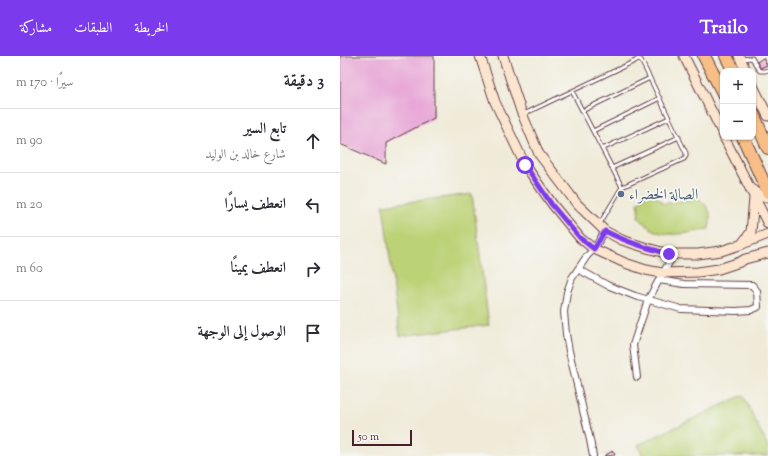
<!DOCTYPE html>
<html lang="ar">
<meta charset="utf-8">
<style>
body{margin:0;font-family:"Sorts Mill Goudy",Amiri,serif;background:#f2f2f3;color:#2b2b33;direction:rtl}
.controls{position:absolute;right:12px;top:12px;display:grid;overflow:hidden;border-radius:8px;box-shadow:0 1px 3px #0004}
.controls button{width:36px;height:36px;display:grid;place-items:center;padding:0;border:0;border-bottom:1px solid #e1e1e2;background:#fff;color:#2b2b33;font:20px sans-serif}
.scale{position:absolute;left:12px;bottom:10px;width:60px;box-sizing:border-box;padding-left:4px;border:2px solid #4a1f2b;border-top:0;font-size:11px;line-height:14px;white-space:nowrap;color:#4a1f2b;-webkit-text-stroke:3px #f6f6f2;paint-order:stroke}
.stop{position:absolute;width:12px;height:12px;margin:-9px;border:3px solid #7c3aed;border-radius:50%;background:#fff}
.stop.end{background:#7c3aed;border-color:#fff;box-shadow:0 1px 4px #0008}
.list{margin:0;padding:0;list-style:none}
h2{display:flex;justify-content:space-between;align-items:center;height:52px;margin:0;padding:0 16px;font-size:17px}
h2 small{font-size:13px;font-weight:400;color:#7c7c81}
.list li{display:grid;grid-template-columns:26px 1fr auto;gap:12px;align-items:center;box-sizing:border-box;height:64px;padding:0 16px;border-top:1px solid #e1e1e2}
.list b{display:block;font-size:15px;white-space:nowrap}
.list p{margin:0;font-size:13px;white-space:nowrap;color:#7c7c81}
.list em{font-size:13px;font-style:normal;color:#7c7c81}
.icon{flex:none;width:22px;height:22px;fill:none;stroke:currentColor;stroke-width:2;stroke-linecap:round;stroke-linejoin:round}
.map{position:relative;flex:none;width:428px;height:400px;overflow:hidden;direction:ltr}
header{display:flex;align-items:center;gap:24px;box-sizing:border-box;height:56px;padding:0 20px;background:#7c3aed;color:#fff}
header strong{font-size:19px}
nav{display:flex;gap:22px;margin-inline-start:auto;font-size:14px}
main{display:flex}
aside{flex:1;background:#fff}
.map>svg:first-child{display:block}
</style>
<header>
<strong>Trailo</strong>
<nav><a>الخريطة</a><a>الطبقات</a><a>مشاركة</a></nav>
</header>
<main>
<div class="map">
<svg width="428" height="400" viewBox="0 0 428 400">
<rect width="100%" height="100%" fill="#f6f6f2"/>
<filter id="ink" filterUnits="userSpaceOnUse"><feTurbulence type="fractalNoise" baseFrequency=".025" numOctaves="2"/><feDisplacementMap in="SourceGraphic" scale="8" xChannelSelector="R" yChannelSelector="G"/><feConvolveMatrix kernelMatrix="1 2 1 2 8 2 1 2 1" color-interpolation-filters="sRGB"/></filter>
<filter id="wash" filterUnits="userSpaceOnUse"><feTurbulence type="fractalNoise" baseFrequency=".012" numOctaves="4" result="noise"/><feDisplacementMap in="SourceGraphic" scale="16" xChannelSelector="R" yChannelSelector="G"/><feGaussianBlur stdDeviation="0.9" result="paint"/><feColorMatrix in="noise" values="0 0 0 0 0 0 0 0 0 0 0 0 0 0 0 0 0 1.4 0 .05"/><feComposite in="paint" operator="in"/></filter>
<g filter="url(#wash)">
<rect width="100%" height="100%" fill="#f0ebd9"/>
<path fill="#bcd276" stroke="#837850" d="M311,136L324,148L358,142C371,153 372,157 369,173C353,176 331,182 315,175C309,172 303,166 298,161L299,154L298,146Z
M132,138L149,269L60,280L43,149Z
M403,339L428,391V400H303L298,389Z"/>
<g id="blocks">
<path fill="#e8a7d7" d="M0,0H94V62L46,87V108L0,88Z
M423,2L427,9L420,12L417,6Z
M273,395L275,399L264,400Z"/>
</g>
</g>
<g filter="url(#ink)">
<use href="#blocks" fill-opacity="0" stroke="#633e45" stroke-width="1"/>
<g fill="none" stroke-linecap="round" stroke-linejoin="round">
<g stroke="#633e45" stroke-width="5">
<path id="lane" d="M401,3L412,2L418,13L420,15H425L428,14
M232,35L282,131
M242,55L310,22
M184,58L295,5L298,3L301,4L346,97V100L344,103L282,131L259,169
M253,75L320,42
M262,93L329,62
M272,112L339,81"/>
</g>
<g stroke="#633e45" stroke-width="8">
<path id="street" d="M238,213L267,229L295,240L341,253L396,255L411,254L418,251L417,235L412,229L344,228L319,224L334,198
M297,321L293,289L308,244L319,224
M253,400L250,384L229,295L226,278L224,256L227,236L232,222L247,200L254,193L265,175"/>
</g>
<g stroke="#633e45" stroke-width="11">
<path id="secondary" d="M140,0L155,46L185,109L213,149L240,182L254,193L285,207L306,214L322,217L358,216L379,213L400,206L405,203L428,197
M163,0L181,55L199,98L237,148L265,175L282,184L307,192L329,198H358L381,195L400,189L428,178
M344,0L383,78
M399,0L406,15
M413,30L428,60
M384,81L428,168
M411,133L422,141H428
M401,189L411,176L414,142"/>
</g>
<g stroke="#633e45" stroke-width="14">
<path id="highway" d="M364,0L383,37
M386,0L394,15
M413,58L428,92
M403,81L428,136"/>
</g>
<use href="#lane" stroke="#fff" stroke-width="3"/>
<use href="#street" stroke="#fff" stroke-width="6"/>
<use href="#secondary" stroke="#fce5cf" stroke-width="9"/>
<use href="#highway" stroke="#f7be87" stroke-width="12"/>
</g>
</g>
<g fill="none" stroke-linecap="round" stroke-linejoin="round" filter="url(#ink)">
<path stroke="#7c3aed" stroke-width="5" d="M185,109L212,149L240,182L254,193L265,175C286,186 307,192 329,198"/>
</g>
<circle fill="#5c6f8a" stroke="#f6f6f2" stroke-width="1.5" cx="281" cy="138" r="4"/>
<g text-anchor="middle" stroke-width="3.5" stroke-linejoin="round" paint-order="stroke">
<g font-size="15" fill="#4e5e75" stroke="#f6f6f2" text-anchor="start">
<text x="289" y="143">الصالة الخضراء</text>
</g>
</g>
</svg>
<div class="controls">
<button>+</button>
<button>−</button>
</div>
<div class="scale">50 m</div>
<div class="stop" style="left:185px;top:109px"></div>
<div class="stop end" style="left:329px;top:198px"></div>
</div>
<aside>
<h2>3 دقيقة<small>سيرًا · 170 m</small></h2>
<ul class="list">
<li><svg class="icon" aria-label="ahead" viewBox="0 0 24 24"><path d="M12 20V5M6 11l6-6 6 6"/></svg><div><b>تابع السير</b><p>شارع خالد بن الوليد</p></div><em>90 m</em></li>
<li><svg class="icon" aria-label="left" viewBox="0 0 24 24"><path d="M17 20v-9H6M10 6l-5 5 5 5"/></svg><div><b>انعطف يسارًا</b></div><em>20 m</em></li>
<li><svg class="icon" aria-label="right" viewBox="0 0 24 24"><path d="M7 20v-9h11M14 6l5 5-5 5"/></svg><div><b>انعطف يمينًا</b></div><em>60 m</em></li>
<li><svg class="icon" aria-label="arrive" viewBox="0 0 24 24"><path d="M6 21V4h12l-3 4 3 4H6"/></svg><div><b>الوصول إلى الوجهة</b></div></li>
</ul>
</aside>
</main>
